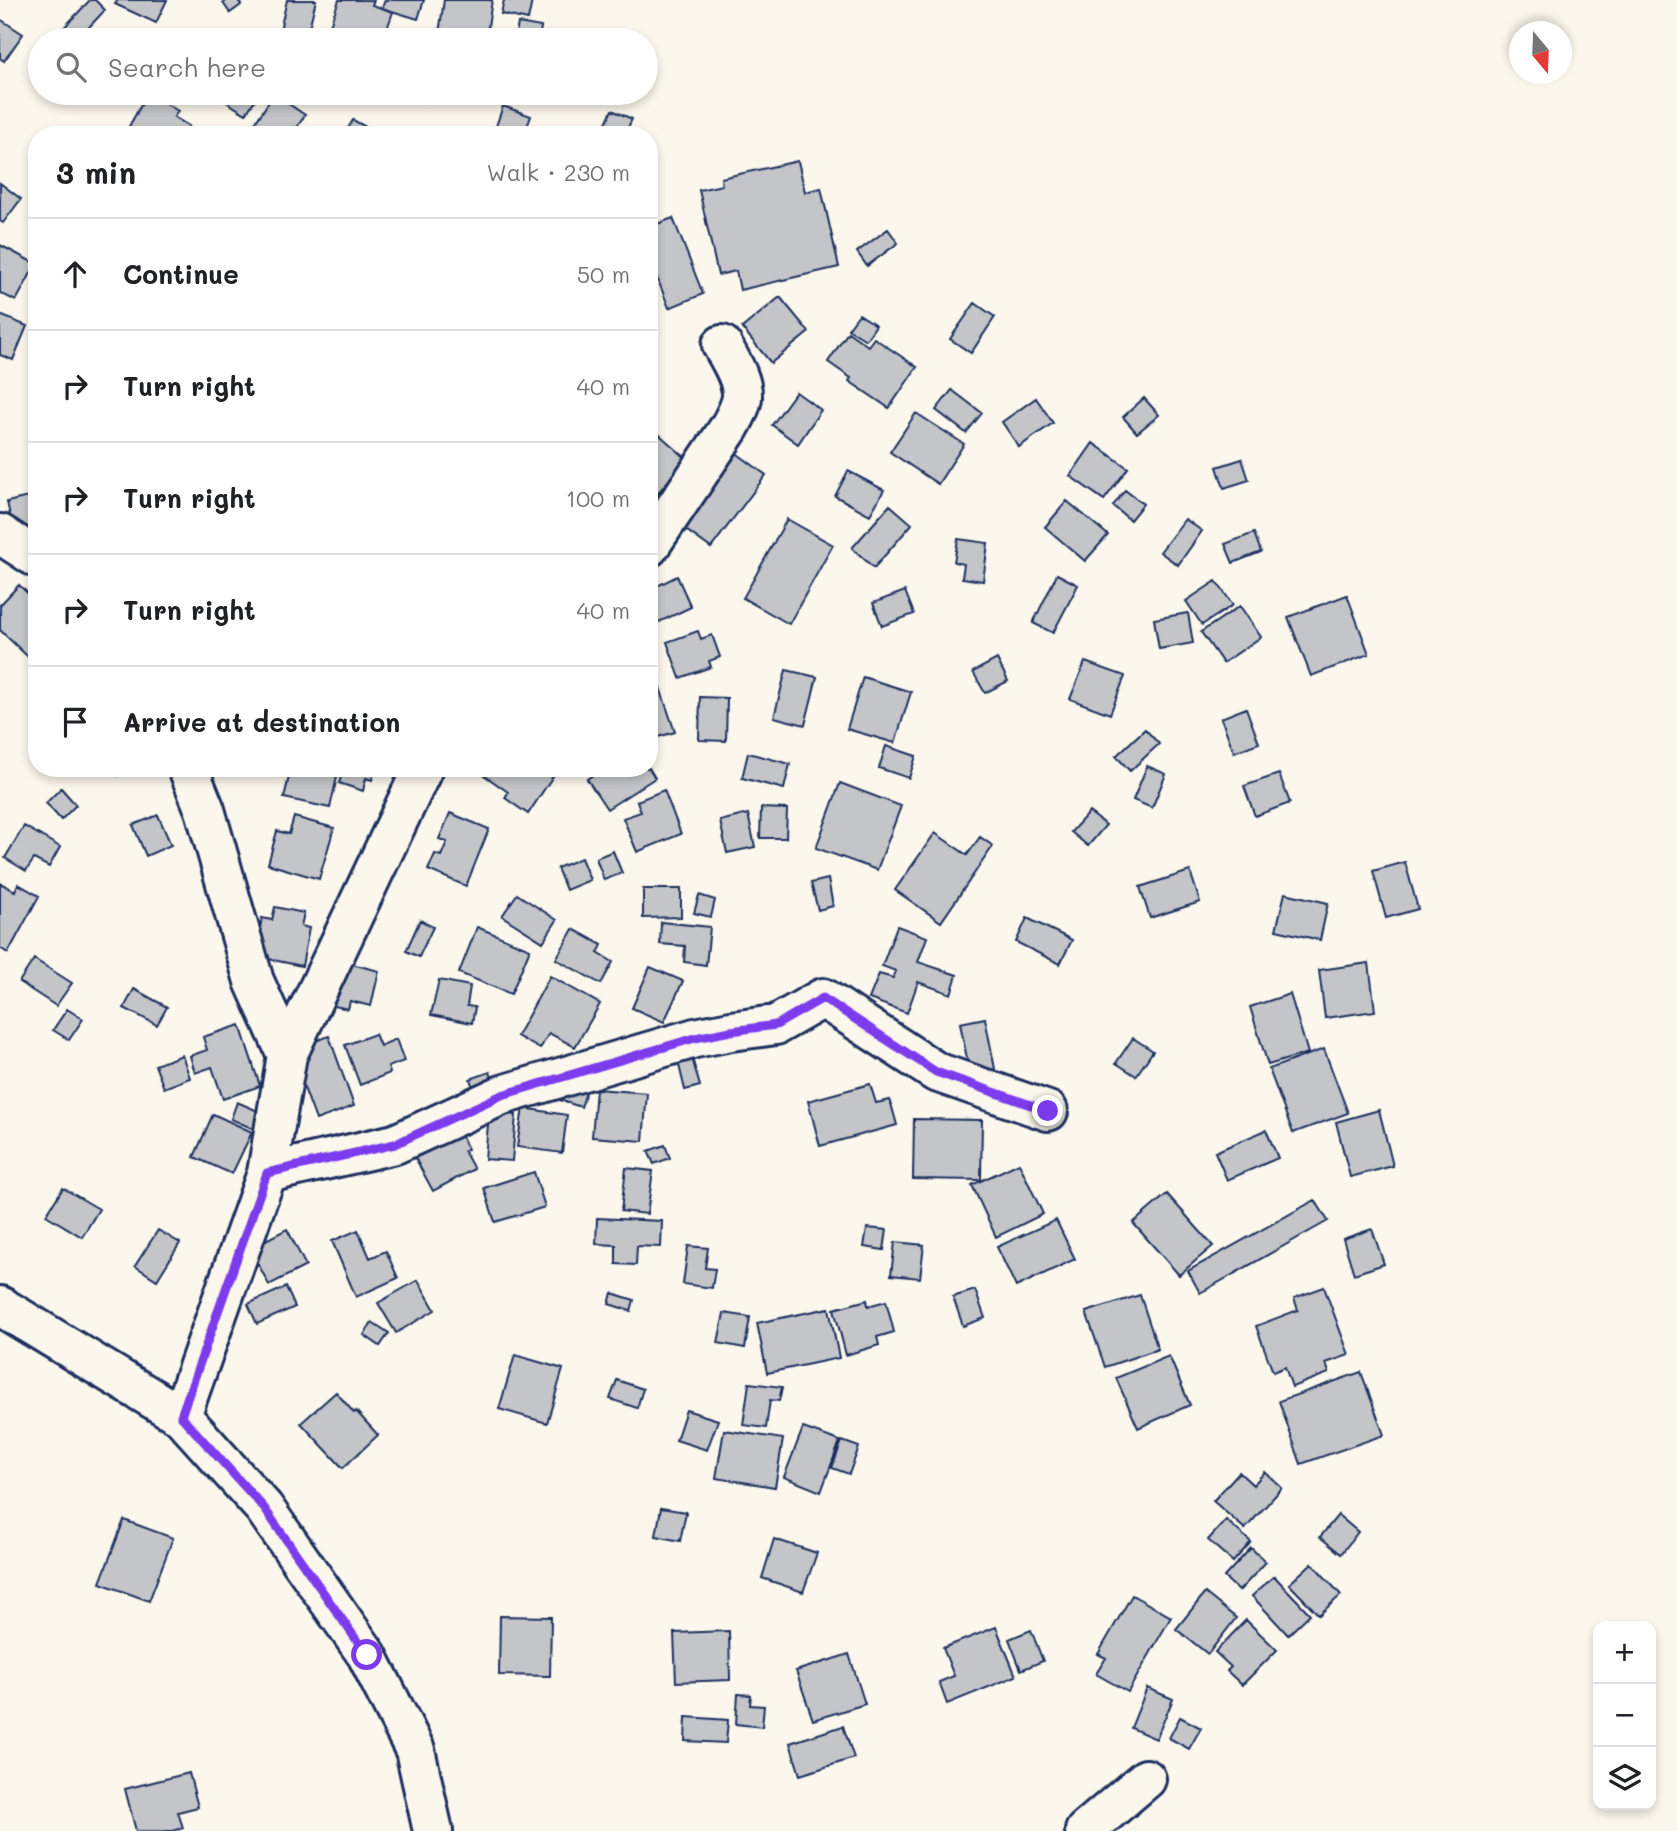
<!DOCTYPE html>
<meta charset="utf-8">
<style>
body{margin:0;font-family:Mali,sans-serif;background:#f6f6f6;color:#202124}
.controls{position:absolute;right:21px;bottom:21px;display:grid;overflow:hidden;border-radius:14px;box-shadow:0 4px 10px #0003}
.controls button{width:63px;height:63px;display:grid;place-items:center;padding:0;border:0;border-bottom:2px solid #e0e0e0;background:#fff;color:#202124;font:35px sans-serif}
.compass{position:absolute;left:1509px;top:21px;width:63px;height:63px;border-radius:50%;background:#fff;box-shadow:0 4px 10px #0003;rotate:161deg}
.stop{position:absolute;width:21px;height:21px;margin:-16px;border:5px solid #7c3aed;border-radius:50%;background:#fff}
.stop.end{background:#7c3aed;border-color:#fff;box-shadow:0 2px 7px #0008}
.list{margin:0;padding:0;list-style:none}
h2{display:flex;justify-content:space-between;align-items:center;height:91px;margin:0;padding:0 28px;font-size:30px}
h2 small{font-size:23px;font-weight:400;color:#757577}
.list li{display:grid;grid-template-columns:46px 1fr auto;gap:21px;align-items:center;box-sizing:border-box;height:112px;padding:0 28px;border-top:2px solid #e0e0e0}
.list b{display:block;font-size:26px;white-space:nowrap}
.list em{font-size:23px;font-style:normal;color:#757577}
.icon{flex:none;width:38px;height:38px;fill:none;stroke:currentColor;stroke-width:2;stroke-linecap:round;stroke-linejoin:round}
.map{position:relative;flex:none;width:1677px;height:1831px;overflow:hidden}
.search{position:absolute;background:#fff;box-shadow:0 4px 10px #0003;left:28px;top:28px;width:630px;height:77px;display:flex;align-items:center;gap:18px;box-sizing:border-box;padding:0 24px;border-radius:38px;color:#757577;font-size:26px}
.panel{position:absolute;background:#fff;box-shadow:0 4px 10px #0003;left:28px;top:126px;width:630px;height:651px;border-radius:28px}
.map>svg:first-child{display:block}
</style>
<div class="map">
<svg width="1677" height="1831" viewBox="0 0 1677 1831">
<rect width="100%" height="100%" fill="#fbf7ec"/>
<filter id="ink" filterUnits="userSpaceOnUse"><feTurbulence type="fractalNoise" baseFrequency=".0143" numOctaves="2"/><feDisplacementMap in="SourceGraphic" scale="14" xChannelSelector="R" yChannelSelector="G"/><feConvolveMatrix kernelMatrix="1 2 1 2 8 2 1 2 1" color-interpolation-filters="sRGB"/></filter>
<g filter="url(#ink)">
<path fill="#c3c5c9" stroke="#1b2f5e" stroke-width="2" d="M90,0H95L105,10L77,40H65L58,34Z
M118,0H167L156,23L115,4Z
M227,0H238L241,5L230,13L223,3Z
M287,0H316L307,36L280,30Z
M339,0H374L372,5L393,12L383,40L325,39Z
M385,0H424L418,19L382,8Z
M444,0H492L486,40H438Z
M504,0L532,1L528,20L501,14Z
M0,19L23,34L4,61L0,58Z
M518,23L541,27L539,40H515Z
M148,93L178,111L174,117L189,126L184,135H124Z
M219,93H259L246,114L217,96Z
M406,93H433L429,102Z
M610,93H630L627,100Z
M274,94L305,115L292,135H266L253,126Z
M503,106L531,116L524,135H493Z
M612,110L632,119L625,134L605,125Z
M353,120L375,132L374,135H344Z
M798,161L805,192L821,188L839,267L740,290L736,271L718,275L699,190L722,185L721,178Z
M0,183L21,199L3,223L0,221Z
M673,218L703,294L669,308L649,257V227Z
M888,229L898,243L867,266L857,252Z
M0,245L36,264L16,301L0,293Z
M780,297L809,332L771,363L742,328Z
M975,303L995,317L971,353L950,339Z
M859,314L876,325L866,340L848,329Z
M0,315L27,326L13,360L0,355Z
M848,332L868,346L874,338L917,367L889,408L849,381L851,378L828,362Z
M952,390L982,413L966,433L936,410Z
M796,392L821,410L798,444L772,425Z
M1036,398L1053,423L1019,447L1002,422Z
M1144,398L1159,415L1137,433L1123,417Z
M916,413L964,444L938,484L890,452Z
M653,429L687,459L652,500L649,498V433Z
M1093,443L1128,468L1104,500L1070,476Z
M727,446L766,475L711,548L672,520Z
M1242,459L1249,480L1224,488L1217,467Z
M848,471L884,490L870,515L835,496Z
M1125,490L1143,504L1130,520L1113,506Z
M37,495V538L16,542L7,502Z
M1067,501L1108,535L1085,561L1045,527Z
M890,505L912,524L874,568L852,548Z
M787,519L833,545L789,624L743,598Z
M1185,519L1202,531L1178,565L1160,552Z
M1254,533L1261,552L1233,563L1225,544Z
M958,539L988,543L983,581L962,578L964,564L954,562Z
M1057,574L1078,585L1053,633L1033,623Z
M677,576L691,607L655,624L649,612V590Z
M1216,581L1233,605L1202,625L1186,601Z
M19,585L37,602V649L28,657L0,630V605Z
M905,591L914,614L882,626L873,603Z
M1347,595L1369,654L1311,676L1288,617Z
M1240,606L1261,637L1223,663L1201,632Z
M1188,613L1193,643L1159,649L1154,619Z
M698,631L701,639L712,635L720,657L709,661L711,667L680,678L667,642Z
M997,659L1008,681L985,693L973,672Z
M1085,662L1125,676L1110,714L1070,699Z
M786,670L817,677L805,725L774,717Z
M656,676L675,732L651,739L649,734V678Z
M863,677L911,692L895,743L847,729Z
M700,697L727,698L726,741L699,740Z
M1246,708L1259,743L1234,752L1221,718Z
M1145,729L1159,744L1130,771L1116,756Z
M886,746L916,756L909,778L879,768Z
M748,753L790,764L784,789L742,778Z
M1147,766L1166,774L1152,808L1133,800Z
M113,768H132L118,776Z
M291,768H339L330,808L284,798Z
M344,768H375L372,780L366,778L363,791L339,783Z
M489,768H541L553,776L528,814L505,798L508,792L484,775Z
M604,768H649L655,778L607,809L587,779Z
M1279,774L1290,803L1255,816L1244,786Z
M840,783L901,806L877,870L816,848Z
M61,788L76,805L61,820L46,803Z
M664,790L681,834L637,852L623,818L641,812L637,801Z
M761,808L787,809L786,838H760Z
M1089,812L1106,825L1088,846L1071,832Z
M450,813L489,829L466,886L428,870L435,854L441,856L447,842L439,839Z
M748,814L755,847L727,853L720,821Z
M158,815L171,845L146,856L133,825Z
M294,817L334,828L319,879L268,864L277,831L289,834Z
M24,826L60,847L49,867L34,859L26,871L5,858Z
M935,833L967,855L980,837L993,846L941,922L895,890Z
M613,851L622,873L604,880L596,858Z
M581,858L590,880L566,890L557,868Z
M1405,862L1418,909L1386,918L1373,871Z
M1190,871L1200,902L1150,918L1140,887Z
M828,879L833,906L818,910L811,883Z
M0,883L15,891L18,884L39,896L8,953L0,948Z
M643,889H681V917L643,918Z
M1285,893L1328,903L1320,940L1276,930Z
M517,894L557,920L543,942L502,916Z
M699,895L715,900L711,917L694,913Z
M275,907L304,913L301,926L309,928L302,966L254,956L262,918L272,920Z
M1027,918L1072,940L1060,964L1016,942Z
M420,920L433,927L419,957L406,951Z
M661,922L710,927L706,965L684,962L685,946L660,944Z
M897,926L927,937L918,962L957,975L951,994L918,982L907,1013L869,999L879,974L893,978L896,971L882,966Z
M477,927L530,949L511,994L459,973Z
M573,929L602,945L598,953L613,962L601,984L556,959Z
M34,959L72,983L56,1006L19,982Z
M340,961L379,971L371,1006L350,1001L348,1009L330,1005Z
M1369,963L1375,1011L1325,1018L1319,970Z
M650,967L683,981L664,1022L632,1008Z
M550,976L600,1004L575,1047L549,1033L540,1049L517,1036Z
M439,980L470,986L467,1006L475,1007L472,1023L431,1015Z
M134,989L167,1007L157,1025L124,1008Z
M1290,994L1308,1053L1268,1065L1250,1007Z
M67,1009L83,1019L69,1040L53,1030Z
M985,1018L995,1069L970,1074L960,1023Z
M240,1025L260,1086L223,1099L212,1067L195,1073L190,1056L207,1050L203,1037Z
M375,1034L380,1046L396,1039L404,1061L388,1067L390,1073L360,1085L345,1045Z
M329,1036L354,1106L316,1120L290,1050Z
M1133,1038L1153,1051L1136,1076L1116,1063Z
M1324,1049L1348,1113L1293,1133L1269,1069Z
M182,1055L190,1078L164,1088L155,1065Z
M692,1058L700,1086L685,1090L678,1061Z
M490,1072L496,1088L476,1095L470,1079Z
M870,1084L876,1103L890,1100L897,1125L820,1146L808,1101Z
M587,1089L581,1107L556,1099Z
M596,1089L647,1093L643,1141L592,1137Z
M237,1102L265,1114L258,1131L231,1119Z
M523,1108L567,1115L562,1153L517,1147Z
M1379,1110L1393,1166L1350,1177L1336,1122Z
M489,1113L516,1115L512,1161L485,1159Z
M213,1114L252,1132L232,1174L194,1157Z
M914,1119L982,1120L981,1180L913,1179Z
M1266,1130L1278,1158L1227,1180L1215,1152Z
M460,1133L468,1149L464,1151L474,1169L433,1191L415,1158Z
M665,1145L670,1158L654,1164L648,1151Z
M1019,1163L1043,1214L996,1237L972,1185Z
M626,1168L653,1171L647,1214L621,1211Z
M534,1172L545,1207L495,1222L484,1188Z
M63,1188L99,1209L82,1237L46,1215Z
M1167,1194L1213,1246L1179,1275L1133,1223Z
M1315,1200L1328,1221L1200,1293L1188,1271Z
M597,1218L662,1221L661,1247L637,1246L636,1265L616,1264V1245L596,1244Z
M1056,1220L1075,1259L1016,1287L997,1247Z
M867,1228L887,1230L884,1250L864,1247Z
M287,1229L306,1266L269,1285L250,1248Z
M1372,1229L1384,1264L1354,1274L1343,1239Z
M158,1230L180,1243L157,1280L135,1266Z
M358,1230L370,1258L386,1251L398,1278L356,1297L332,1241Z
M895,1242L924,1245L920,1278L891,1275Z
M688,1246L708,1248L705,1268L715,1269L712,1288L683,1284Z
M418,1280L435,1310L396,1333L378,1303Z
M286,1287L295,1307L257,1324L248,1304Z
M1324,1287L1349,1355L1326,1363L1329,1373L1292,1387L1285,1367L1273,1372L1256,1326L1298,1310L1294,1298Z
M975,1290L985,1318L963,1326L953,1297Z
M612,1293L634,1300L631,1311L609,1304Z
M1140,1295L1158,1349L1105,1367L1086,1312Z
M867,1300L868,1306L886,1301L894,1332L877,1337L879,1345L846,1355L834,1309Z
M829,1308L839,1358L767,1373L757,1323Z
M724,1313L750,1317L745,1348L718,1343Z
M372,1322L389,1333L380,1346L364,1335Z
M515,1355L563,1369L547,1423L499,1409Z
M1169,1356L1190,1405L1138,1428L1116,1378Z
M1361,1372L1384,1435L1301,1464L1279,1401Z
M617,1380L643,1389L637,1408L610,1399Z
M749,1383L782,1387L779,1401L770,1400L766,1428L743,1425Z
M336,1392L354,1413L356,1411L378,1435L343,1468L301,1423Z
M686,1410L718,1420L707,1450L676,1440Z
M803,1428L840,1441L821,1492L784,1477Z
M724,1430L783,1439L775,1487L716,1478Z
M842,1441L859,1447L849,1474L832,1468Z
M1239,1472L1253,1485L1265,1472L1282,1488L1245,1529L1213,1501Z
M661,1508L686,1512L680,1541L656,1536Z
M1338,1515L1358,1532L1341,1554L1320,1537Z
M124,1520L173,1538L149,1601L100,1583Z
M1226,1520L1251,1542L1233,1562L1208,1540Z
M774,1539L817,1553L803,1592L762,1578Z
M1251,1548L1266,1562L1239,1591L1224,1577Z
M1312,1563L1341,1595L1319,1615L1289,1584Z
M1274,1576L1310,1614L1288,1635L1252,1596Z
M1205,1593L1236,1618L1208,1654L1176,1629Z
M1132,1595L1171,1617L1128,1692L1096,1674L1106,1658L1098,1654Z
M500,1616L551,1617L550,1676L499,1675Z
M1246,1620L1277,1650L1242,1685L1227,1671L1231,1667L1215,1652Z
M996,1627L1016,1676L947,1704L939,1682L954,1676L943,1648Z
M1031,1630L1043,1661L1021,1670L1009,1639Z
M729,1631L730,1680L676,1682L674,1633Z
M849,1654L865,1704L813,1720L796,1671Z
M1147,1688L1173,1699L1156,1739L1131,1728Z
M738,1694L751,1695L750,1705L764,1706L762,1727L736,1724Z
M686,1717L728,1720L726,1743L685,1741Z
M1180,1717L1201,1728L1189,1749L1169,1738Z
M843,1726L854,1758L800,1775L790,1743Z
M189,1773L198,1807L178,1812L183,1828L173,1831H136L125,1789Z"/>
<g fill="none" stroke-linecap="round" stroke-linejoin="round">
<g stroke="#1b2f5e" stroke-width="44">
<path id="street" d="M0,534L37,558
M649,547L729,428C734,419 741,407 742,397C743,379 730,360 722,345
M287,1055L423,768
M267,1173L395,1144L502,1095L695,1038L731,1031L776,1025L823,998L936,1072L1048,1111
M0,1306L181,1416L264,1508L367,1655L415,1750L433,1831
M181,1416L267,1173L287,1055L254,981L205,810L188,768
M1085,1831L1146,1779"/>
</g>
<use href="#street" stroke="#fbf7ec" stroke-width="38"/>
</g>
</g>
<g fill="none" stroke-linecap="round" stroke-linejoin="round" filter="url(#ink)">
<path stroke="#7c3aed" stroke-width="9" d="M367,1655L264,1508L181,1416L267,1173L395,1144L502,1095L695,1038L731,1031L776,1025L823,998L936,1072L1048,1111"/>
</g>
</svg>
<div class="controls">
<button>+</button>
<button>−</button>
<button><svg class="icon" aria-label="layers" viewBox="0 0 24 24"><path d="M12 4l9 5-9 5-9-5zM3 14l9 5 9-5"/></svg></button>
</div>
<svg class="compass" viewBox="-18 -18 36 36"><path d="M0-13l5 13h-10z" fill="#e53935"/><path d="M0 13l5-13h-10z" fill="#757577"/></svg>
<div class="stop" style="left:367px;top:1655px"></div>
<div class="stop end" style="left:1048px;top:1111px"></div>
<div class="search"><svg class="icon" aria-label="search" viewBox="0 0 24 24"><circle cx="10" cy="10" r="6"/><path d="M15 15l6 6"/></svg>Search here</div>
<section class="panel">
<h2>3 min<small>Walk · 230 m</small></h2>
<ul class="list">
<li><svg class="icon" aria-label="ahead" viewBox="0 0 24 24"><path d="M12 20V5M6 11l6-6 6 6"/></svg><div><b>Continue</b></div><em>50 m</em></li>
<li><svg class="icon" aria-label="right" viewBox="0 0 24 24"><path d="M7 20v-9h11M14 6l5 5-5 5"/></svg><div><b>Turn right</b></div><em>40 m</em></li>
<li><svg class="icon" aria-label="right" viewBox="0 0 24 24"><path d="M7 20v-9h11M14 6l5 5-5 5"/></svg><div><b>Turn right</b></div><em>100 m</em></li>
<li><svg class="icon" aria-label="right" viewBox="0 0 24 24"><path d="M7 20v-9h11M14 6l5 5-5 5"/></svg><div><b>Turn right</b></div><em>40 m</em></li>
<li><svg class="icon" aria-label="arrive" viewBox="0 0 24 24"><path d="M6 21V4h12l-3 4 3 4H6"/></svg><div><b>Arrive at destination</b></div></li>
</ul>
</section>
</div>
